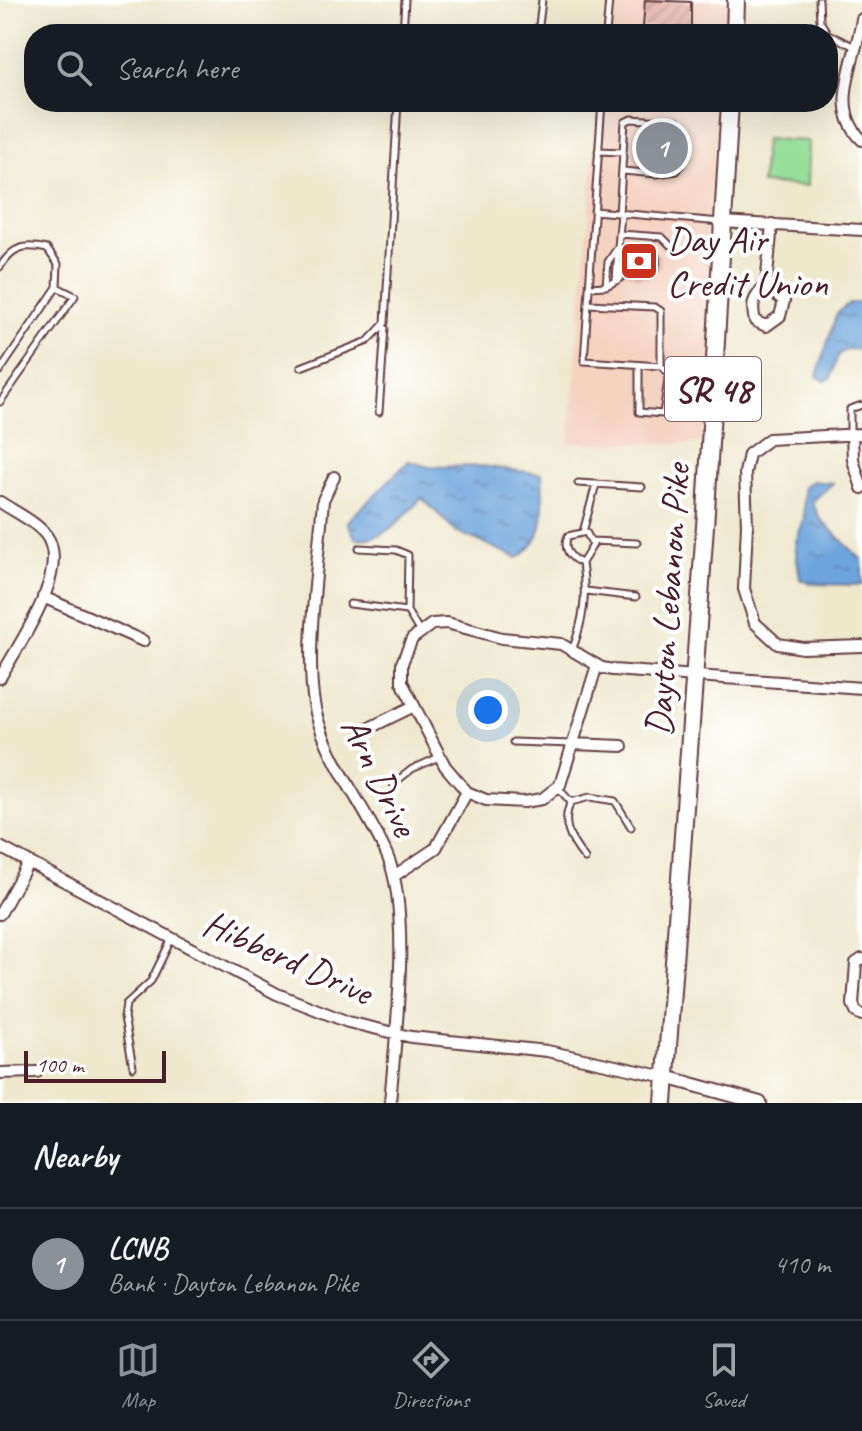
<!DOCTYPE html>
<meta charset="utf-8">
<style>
body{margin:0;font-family:Caveat,sans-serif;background:#242831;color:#f1f3f6}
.scale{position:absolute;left:24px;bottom:20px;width:142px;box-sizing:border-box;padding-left:8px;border:4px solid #4a1f2b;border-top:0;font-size:22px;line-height:28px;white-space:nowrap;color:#4a1f2b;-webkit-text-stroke:6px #fff;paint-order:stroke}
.you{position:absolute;left:488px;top:710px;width:28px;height:28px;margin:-20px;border:6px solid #fff;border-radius:50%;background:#1a73e8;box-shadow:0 0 0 12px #1a73e833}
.badge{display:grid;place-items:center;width:52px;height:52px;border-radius:50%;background:#8c9099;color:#fff;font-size:26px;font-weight:700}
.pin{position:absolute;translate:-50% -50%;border:4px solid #fff;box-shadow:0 2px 8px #0006}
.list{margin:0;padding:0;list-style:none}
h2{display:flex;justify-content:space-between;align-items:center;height:104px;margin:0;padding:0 32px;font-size:34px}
h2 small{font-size:26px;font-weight:400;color:#9ea1a6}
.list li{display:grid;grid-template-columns:52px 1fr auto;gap:24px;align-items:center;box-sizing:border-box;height:112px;padding:0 32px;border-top:2px solid #363941}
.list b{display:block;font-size:30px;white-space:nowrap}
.list p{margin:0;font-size:26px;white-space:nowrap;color:#9ea1a6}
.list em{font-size:26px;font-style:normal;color:#9ea1a6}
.icon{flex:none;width:44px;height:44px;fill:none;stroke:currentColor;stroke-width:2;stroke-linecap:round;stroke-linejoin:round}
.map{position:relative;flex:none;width:862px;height:1103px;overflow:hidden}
.search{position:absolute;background:#171b24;box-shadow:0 8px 32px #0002;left:24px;right:24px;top:24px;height:88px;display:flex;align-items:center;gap:20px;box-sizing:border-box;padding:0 28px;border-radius:32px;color:#9ea1a6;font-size:30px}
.sheet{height:216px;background:#171b24}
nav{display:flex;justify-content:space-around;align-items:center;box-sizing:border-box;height:112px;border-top:2px solid #363941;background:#171b24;font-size:22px;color:#9ea1a6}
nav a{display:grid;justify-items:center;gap:4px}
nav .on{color:#8c9099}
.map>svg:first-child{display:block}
</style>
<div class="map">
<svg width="862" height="1103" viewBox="0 0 862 1103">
<defs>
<pattern id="water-ripples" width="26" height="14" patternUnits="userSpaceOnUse" patternTransform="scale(2)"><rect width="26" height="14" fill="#6da4db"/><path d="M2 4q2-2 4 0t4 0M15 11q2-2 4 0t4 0" fill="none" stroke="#5c85b2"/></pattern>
<pattern id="building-hatch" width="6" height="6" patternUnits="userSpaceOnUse" patternTransform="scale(2)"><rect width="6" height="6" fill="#e5aea6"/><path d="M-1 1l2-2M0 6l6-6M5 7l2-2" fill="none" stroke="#c6958f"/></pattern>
</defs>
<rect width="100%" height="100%" fill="#fff"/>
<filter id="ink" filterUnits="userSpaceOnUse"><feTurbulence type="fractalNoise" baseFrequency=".0125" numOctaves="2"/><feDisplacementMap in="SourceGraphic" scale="16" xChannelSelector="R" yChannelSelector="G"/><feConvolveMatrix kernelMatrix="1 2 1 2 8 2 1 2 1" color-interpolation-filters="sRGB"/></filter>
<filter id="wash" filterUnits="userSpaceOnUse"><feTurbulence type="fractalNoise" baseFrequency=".006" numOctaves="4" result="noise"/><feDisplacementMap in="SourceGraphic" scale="32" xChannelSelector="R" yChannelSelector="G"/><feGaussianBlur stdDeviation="1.8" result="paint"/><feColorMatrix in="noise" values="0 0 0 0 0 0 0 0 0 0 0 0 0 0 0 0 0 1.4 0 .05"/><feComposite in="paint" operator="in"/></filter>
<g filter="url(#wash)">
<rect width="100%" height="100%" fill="#eee8cd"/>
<path fill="#f4d3c1" d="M608,0H737L735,34H605Z
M599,102H730L710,444L569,443Z"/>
<path fill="#96de99" stroke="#707e62" stroke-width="2" d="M765,139L808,141L807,186L761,184Z"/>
<path fill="url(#water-ripples)" stroke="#5c6283" stroke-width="2" d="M849,303H862V350L848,349L838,355L831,378L825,381L817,376L837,313Z
M409,461L429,467L482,466L542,474C543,507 549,538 518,558L455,531L422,498C402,518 387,540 356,539L347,522Z
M812,481L833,483L812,502L821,520L862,560V585L811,584L800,579L795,544L804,519L803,487Z"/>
<g id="blocks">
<path fill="url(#building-hatch)" d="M645,0L691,2V28L643,27Z
M646,126L659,138L664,132L680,146L662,167L646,153L651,146L638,135Z
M640,248L651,250V255L659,254L660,263L658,270L649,271V277H640V279L627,273L629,249Z"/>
</g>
</g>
<g filter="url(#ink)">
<use href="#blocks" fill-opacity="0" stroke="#633d43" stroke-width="2"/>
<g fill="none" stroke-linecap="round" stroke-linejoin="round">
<g stroke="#633d43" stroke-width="9">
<path id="service" d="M819,0L820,21L828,34
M403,34L405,0
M538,34L542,0
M606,34L609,0
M828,34L855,47
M598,151L623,152
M594,211L721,222
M619,214L625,122L631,119L677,122L689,133L687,157L677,171L656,174L623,171
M620,234L662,237L670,245
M0,267C13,246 24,244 47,249L58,264L57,287L0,371
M616,281L621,278L623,254L619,247
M606,286L616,281L618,248
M589,287L606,286L608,262L618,247L621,214
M588,304L655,307L661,311V366L584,361L602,102
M639,365V412L663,414L669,373L661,366
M301,367L368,341L385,323L398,102
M0,402L75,296L57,287
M379,412L385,328
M850,434V409L862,405
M578,483L642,487
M583,532L596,484
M592,541L637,543
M359,548L396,550L408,555L407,611L419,631
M586,591L636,597
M350,604L407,611
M573,648C584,618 587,596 582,563C571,559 562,549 568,536L586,532L593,545L582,563
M513,742L572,744
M393,784L412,769L439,757
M558,788L571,802L590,797L615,801L631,827
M571,802C560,824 571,841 585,859
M133,1067L124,1017L126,1004L151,981L172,938"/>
</g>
<g stroke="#633d43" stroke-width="14">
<path id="minor" d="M862,19C856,61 828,107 862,140
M722,222L862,230
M766,286L784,301L780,316L766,326L755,321C751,305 753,297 766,286L772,224
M852,434L853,460L862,488
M862,434L769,439L749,454L745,473L747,525L744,589L755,623L778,644L803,648L862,646
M334,477L323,500C319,557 303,661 316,713C329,764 366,807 387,855C412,912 395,1039 390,1103
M0,502C15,512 35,521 46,535C72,570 18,645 0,678
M43,597L143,641
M597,665L560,785L542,799L524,802L486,800L467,792L445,766L402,682V663L412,639L432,624L447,623L502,638L561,644L602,668L613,670L862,688
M363,731L412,707
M573,744L622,746
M0,847L277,994L348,1022L411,1037L547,1051L666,1077
M394,876L436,848L467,792
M0,914L28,863
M862,959L856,963L853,1004L856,1012L862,1015
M0,1073L37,1072"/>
</g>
<g stroke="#633d43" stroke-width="16">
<path id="tertiary" d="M666,1077L760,1103"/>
</g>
<g stroke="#633d43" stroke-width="20">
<path id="primary" d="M735,34L736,0
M664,1103L706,512L730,102"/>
</g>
<use href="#service" stroke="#fff" stroke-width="5"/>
<use href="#minor" stroke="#fff" stroke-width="10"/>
<use href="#tertiary" stroke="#fff" stroke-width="12"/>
<use href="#primary" stroke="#fff" stroke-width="16"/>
</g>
</g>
<defs>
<g id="bank-square" transform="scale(2)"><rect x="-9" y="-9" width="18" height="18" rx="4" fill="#c8321e" stroke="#fff"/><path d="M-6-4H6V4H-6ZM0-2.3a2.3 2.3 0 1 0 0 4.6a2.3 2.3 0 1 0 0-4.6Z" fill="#fff"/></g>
</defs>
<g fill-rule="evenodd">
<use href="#bank-square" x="639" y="261"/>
</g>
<g text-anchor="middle" stroke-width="8" stroke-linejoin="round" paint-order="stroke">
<rect fill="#fff" stroke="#80626b" stroke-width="2" x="665" y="357" width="96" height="64" rx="6"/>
<g font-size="36" font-weight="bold" fill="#4a1f2b">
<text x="713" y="402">SR 48</text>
</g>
<g font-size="38" fill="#4a1f2b" stroke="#fff" text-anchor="start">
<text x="667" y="252">Day Air<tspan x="667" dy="44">Credit Union</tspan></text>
</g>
<g font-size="38" fill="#4a1f2b" stroke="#fff">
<text transform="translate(667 600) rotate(-86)" y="13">Dayton Lebanon Pike</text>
<text transform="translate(380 776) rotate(64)" y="13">Arn Drive</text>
<text transform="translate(288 957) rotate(24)" y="13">Hibberd Drive</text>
</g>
</g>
</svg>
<div class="scale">100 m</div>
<div class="you"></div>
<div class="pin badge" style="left:662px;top:148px">1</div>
<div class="search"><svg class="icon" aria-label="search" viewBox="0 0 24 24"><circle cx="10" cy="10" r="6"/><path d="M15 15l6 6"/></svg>Search here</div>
</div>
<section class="sheet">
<h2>Nearby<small></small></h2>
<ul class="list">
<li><span class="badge">1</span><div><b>LCNB</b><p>Bank · Dayton Lebanon Pike</p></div><em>410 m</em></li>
</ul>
</section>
<nav>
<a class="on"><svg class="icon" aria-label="map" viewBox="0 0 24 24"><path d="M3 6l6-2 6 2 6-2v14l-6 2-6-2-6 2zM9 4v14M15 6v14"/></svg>Map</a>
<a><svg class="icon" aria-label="directions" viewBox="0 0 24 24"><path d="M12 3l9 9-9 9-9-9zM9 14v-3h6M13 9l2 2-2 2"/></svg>Directions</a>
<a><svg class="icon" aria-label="saved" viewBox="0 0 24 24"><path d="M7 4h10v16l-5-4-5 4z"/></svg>Saved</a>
</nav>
